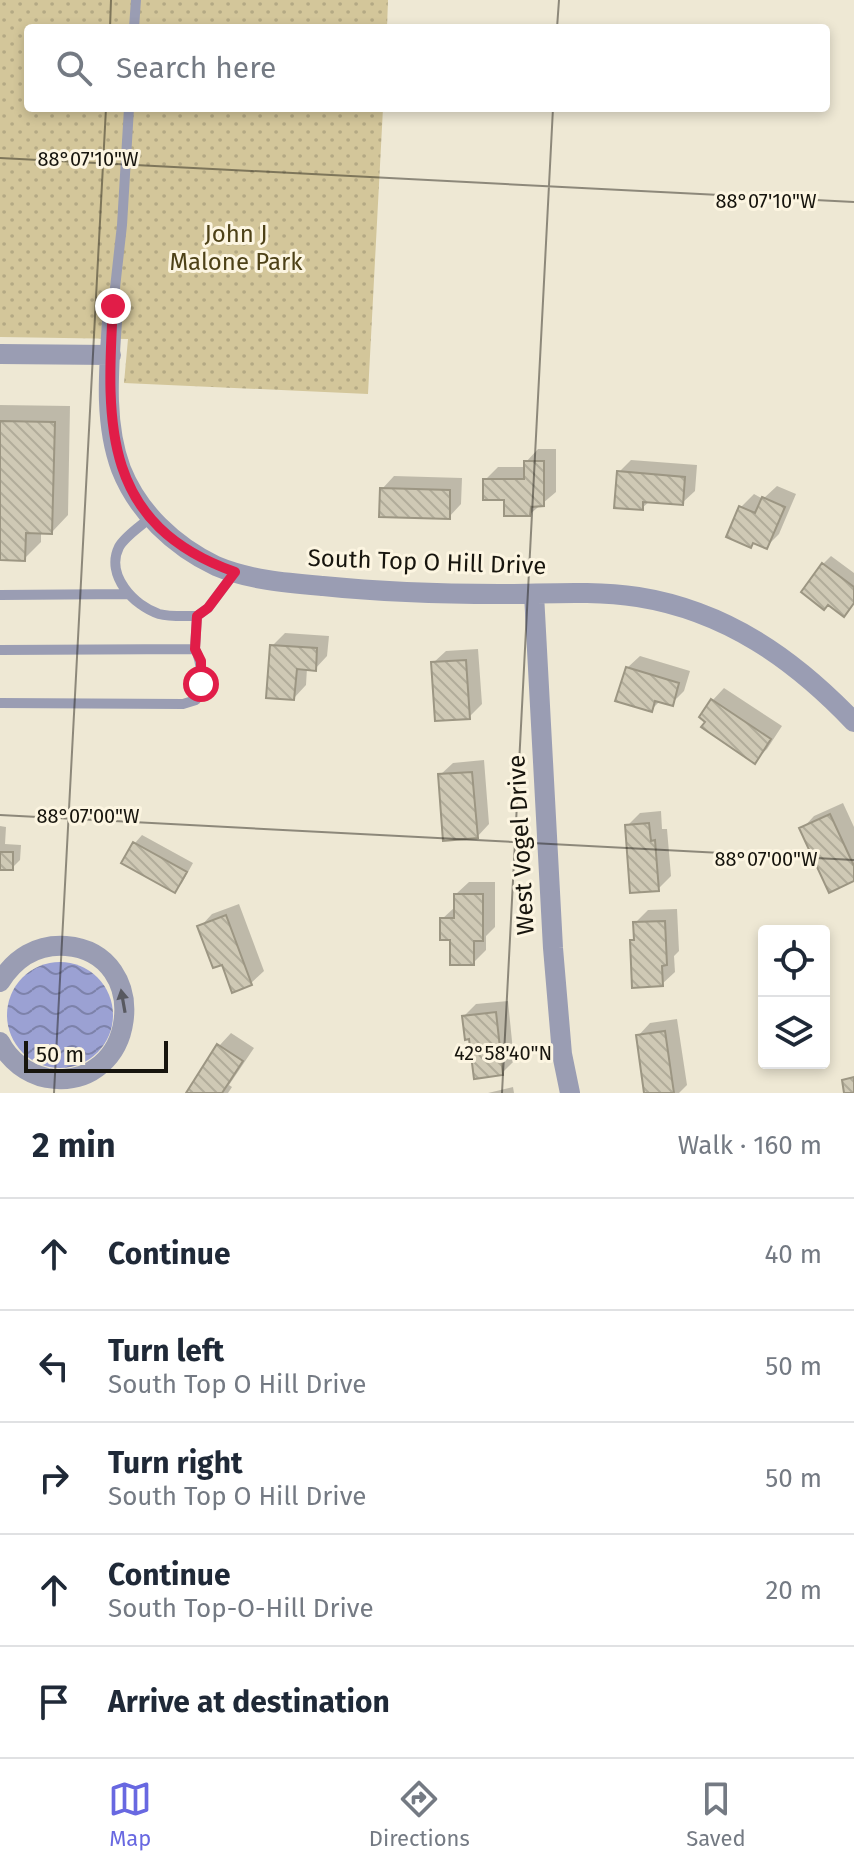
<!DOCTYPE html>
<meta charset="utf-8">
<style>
body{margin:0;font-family:"Fira Sans",sans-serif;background:#f2f2f3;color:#1f2937}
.controls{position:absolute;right:24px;bottom:24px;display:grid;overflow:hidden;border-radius:8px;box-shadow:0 4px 12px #0003}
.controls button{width:72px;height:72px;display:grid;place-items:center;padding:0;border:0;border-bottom:2px solid #e0e1e3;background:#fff;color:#1f2937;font:40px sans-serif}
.scale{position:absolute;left:24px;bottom:20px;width:144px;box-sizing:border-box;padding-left:8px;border:4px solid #17150e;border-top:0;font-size:22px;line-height:28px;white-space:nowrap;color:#17150e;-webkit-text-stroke:6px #fcf5e1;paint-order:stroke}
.stop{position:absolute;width:24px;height:24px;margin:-18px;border:6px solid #e11d48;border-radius:50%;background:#fff}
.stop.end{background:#e11d48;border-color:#fff;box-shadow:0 2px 8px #0008}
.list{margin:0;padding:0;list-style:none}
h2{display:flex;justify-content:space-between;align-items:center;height:104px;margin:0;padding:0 32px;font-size:34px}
h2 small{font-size:26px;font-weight:400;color:#747a83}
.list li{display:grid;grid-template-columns:52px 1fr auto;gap:24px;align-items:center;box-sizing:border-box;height:112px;padding:0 32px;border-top:2px solid #e0e1e3}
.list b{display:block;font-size:30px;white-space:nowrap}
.list p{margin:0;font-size:26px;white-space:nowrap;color:#747a83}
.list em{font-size:26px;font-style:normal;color:#747a83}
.icon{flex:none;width:44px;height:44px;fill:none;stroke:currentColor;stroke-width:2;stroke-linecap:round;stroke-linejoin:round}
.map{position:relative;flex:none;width:854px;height:1093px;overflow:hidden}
.search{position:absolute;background:#fff;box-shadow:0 4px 12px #0003;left:24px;right:24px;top:24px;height:88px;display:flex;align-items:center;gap:20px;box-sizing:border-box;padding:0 28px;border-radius:8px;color:#747a83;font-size:30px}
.sheet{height:664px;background:#fff}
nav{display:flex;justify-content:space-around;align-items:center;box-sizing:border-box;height:112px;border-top:2px solid #e0e1e3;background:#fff;font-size:22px;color:#747a83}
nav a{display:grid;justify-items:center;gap:4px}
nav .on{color:#6868e1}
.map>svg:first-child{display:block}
</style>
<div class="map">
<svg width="854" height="1093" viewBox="0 0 854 1093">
<defs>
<pattern id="park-dots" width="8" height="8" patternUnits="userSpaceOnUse" patternTransform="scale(2)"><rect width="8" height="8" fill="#d3c69a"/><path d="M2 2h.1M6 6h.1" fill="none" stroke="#b4a984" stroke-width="1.8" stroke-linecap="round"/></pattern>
<pattern id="water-waves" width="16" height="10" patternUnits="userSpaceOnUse" patternTransform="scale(2)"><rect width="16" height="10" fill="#9ba1d3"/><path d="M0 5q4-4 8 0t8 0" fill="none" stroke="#7d82aa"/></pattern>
<pattern id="building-back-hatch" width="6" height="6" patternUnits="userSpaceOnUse" patternTransform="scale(2)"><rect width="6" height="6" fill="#cfc9b5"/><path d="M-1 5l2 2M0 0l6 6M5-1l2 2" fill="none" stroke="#b1ac9a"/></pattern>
</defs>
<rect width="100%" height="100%" fill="#eee8d4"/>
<path fill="url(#park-dots)" d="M0,0H388L387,28H28V108H383L368,394L124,383L128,339L0,337Z"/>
<path fill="url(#water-waves)" d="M7 1015a53 53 0 1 1 106 0a53 53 0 1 1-106 0Z"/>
<path fill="#0003" d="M0,405L70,406L68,515L52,532H41V542L24,559L0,531Z
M538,449H556V492L530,514L506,498L485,480L498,467H526V462Z
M631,460L697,465L695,491L682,503L650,501L642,508L619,472Z
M394,476L462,478L461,504L449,517L382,489Z
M777,486L796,494L779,534L767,546L729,536L741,507L754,494L763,499Z
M831,556L854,573V603L823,564Z
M285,633L329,636L327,656L315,669L307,668L306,685L294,698L272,646Z
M478,649L482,704L469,717L433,663L446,651Z
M640,656L690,671L684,691L672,703L661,700L651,710L627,668Z
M724,688L782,726L767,749L754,761L712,701Z
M484,760L489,824L477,837L440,775L453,763Z
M843,803L854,827V879L802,829L814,816Z
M661,811L662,829H667L671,876L658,889L627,826L640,813Z
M0,826L6,827L5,844L21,845L20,860L12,868H0Z
M142,835L193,863L182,883L174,891L135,843Z
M469,882H495V927L486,936V950L473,963L452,938L442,919L455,907L456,894Z
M239,904L264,971L251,983L223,962L200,927L212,914Z
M677,909L679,951L674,956L675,972L662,984L632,941L636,937L635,923L648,910Z
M508,1001L514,1061L502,1073L471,1037L464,1016L476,1004Z
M677,1019L687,1085L679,1093H646L638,1036L650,1023Z
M231,1033L254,1048L229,1085L232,1087L228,1093H188L219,1046Z
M513,1087L514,1093H488Z"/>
<path fill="url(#building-back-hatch)" stroke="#9c9683" stroke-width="2" d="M0,421L55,422L52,534L26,533L25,561L0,560Z
M524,461H544V506L531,507L530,516H504V500H483V479H524Z
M617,471L685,477L683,505L643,502V510L614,508Z
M380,488L450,490V519L379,517Z
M762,497L785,507L767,549L753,543L751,548L726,537L739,506L755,513Z
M822,563L854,587V603L844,617L828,605L824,610L801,592Z
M270,645L317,648L316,671L297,669L294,700L266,698Z
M466,660L470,719L435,721L431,662Z
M626,667L679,683L673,706L655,701L652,712L615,701Z
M711,699L771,739L755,764L701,727L705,722L699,717Z
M472,772L478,838L443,841L438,774Z
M830,814L854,866V881L829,893L799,828Z
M649,823L651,841L655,840L659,891L630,893L625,825Z
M133,842L187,872L175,893L121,863Z
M0,852H13V870H0Z
M454,894H483V941H474V965H450V940H440V918H454Z
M226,915L252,985L232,993L222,965L213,968L197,926Z
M665,921L667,965L662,966L663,986L632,988L630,940H634L633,922Z
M496,1012L503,1075L474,1079L469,1039L465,1040L462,1016Z
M665,1031L674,1093H644L636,1035Z
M217,1044L243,1061L222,1093H186Z
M854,1077V1093H844L842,1080Z"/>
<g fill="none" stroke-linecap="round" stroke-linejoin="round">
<path stroke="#9a9db3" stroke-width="10" d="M134,28L136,0
M113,306L122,225L129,108
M151,517C141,526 125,536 119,547C105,575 134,606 159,614C170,617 185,616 197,616L208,608L235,572
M0,595L129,594
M0,650L195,649L197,616
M0,703L183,704L196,700C201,682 204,666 195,649"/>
<path stroke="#9a9db3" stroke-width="20" d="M113,306C110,359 102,418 121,469C138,512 174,546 216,566C249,580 288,583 323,586C382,592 440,594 499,594C545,594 592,590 638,597C726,611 794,659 854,722
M0,354L111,355
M534,594L553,948L562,1054L570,1093
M0,982C15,958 37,944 66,946C154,953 138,1093 47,1078C27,1074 9,1060 0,1042"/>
</g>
<defs><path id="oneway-solid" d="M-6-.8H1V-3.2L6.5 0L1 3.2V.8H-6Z" transform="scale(2)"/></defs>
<use fill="#585960" href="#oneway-solid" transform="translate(123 1001) rotate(-100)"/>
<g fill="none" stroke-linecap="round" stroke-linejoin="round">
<path stroke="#e11d48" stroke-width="10" d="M113,306C106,426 103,525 235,572L208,608L197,616L195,649L201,661V684"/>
</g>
<path fill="none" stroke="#17150e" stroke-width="2" stroke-opacity="0.45" d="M110,28L111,0M557,28L559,0M0,158L854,202M0,815L854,860M54,1093L106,108M502,1093L553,108"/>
<g text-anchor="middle" stroke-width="6" stroke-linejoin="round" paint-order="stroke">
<g font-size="24" fill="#4d4117" stroke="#fcf5e1">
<text x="236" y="242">John J<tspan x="236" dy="28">Malone Park</tspan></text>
</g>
<g font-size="24" fill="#17150e" stroke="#fcf5e1">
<text transform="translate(427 562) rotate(2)" y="8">South Top O Hill Drive</text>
<text transform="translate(521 845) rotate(-93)" y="8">West Vogel Drive</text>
</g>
</g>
<g font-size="20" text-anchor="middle" fill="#17150e" stroke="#fcf5e1" stroke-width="6" stroke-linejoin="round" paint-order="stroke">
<text x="88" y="166">88°07'10"W</text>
<text x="766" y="208">88°07'10"W</text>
<text x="88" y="823">88°07'00"W</text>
<text x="766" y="866">88°07'00"W</text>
<text x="503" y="1060">42°58'40"N</text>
</g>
</svg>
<div class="controls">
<button><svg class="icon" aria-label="locate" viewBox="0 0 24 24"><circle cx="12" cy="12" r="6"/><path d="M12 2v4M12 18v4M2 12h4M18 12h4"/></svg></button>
<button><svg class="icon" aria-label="layers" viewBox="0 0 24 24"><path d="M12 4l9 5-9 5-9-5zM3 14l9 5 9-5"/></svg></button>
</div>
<div class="scale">50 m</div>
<div class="stop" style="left:201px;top:684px"></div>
<div class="stop end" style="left:113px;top:306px"></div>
<div class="search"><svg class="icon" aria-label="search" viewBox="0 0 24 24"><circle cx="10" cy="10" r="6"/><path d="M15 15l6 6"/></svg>Search here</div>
</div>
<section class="sheet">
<h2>2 min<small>Walk · 160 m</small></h2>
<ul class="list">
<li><svg class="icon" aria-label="ahead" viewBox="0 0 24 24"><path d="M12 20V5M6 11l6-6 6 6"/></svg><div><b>Continue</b></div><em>40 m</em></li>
<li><svg class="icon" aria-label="left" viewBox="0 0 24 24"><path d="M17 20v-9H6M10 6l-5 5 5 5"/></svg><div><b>Turn left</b><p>South Top O Hill Drive</p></div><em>50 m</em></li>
<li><svg class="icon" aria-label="right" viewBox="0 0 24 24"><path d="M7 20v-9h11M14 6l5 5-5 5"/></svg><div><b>Turn right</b><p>South Top O Hill Drive</p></div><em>50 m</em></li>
<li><svg class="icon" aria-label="ahead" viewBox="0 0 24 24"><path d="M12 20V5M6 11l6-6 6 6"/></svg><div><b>Continue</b><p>South Top-O-Hill Drive</p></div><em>20 m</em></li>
<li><svg class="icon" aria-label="arrive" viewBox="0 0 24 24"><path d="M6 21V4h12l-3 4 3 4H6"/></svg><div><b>Arrive at destination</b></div></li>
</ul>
</section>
<nav>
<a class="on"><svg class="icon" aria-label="map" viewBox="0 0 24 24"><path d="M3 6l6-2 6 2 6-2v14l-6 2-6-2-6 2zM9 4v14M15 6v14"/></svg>Map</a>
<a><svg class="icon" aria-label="directions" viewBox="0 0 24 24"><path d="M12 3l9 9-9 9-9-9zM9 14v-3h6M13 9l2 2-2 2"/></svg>Directions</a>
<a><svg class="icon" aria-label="saved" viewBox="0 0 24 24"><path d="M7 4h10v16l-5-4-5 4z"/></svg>Saved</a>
</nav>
